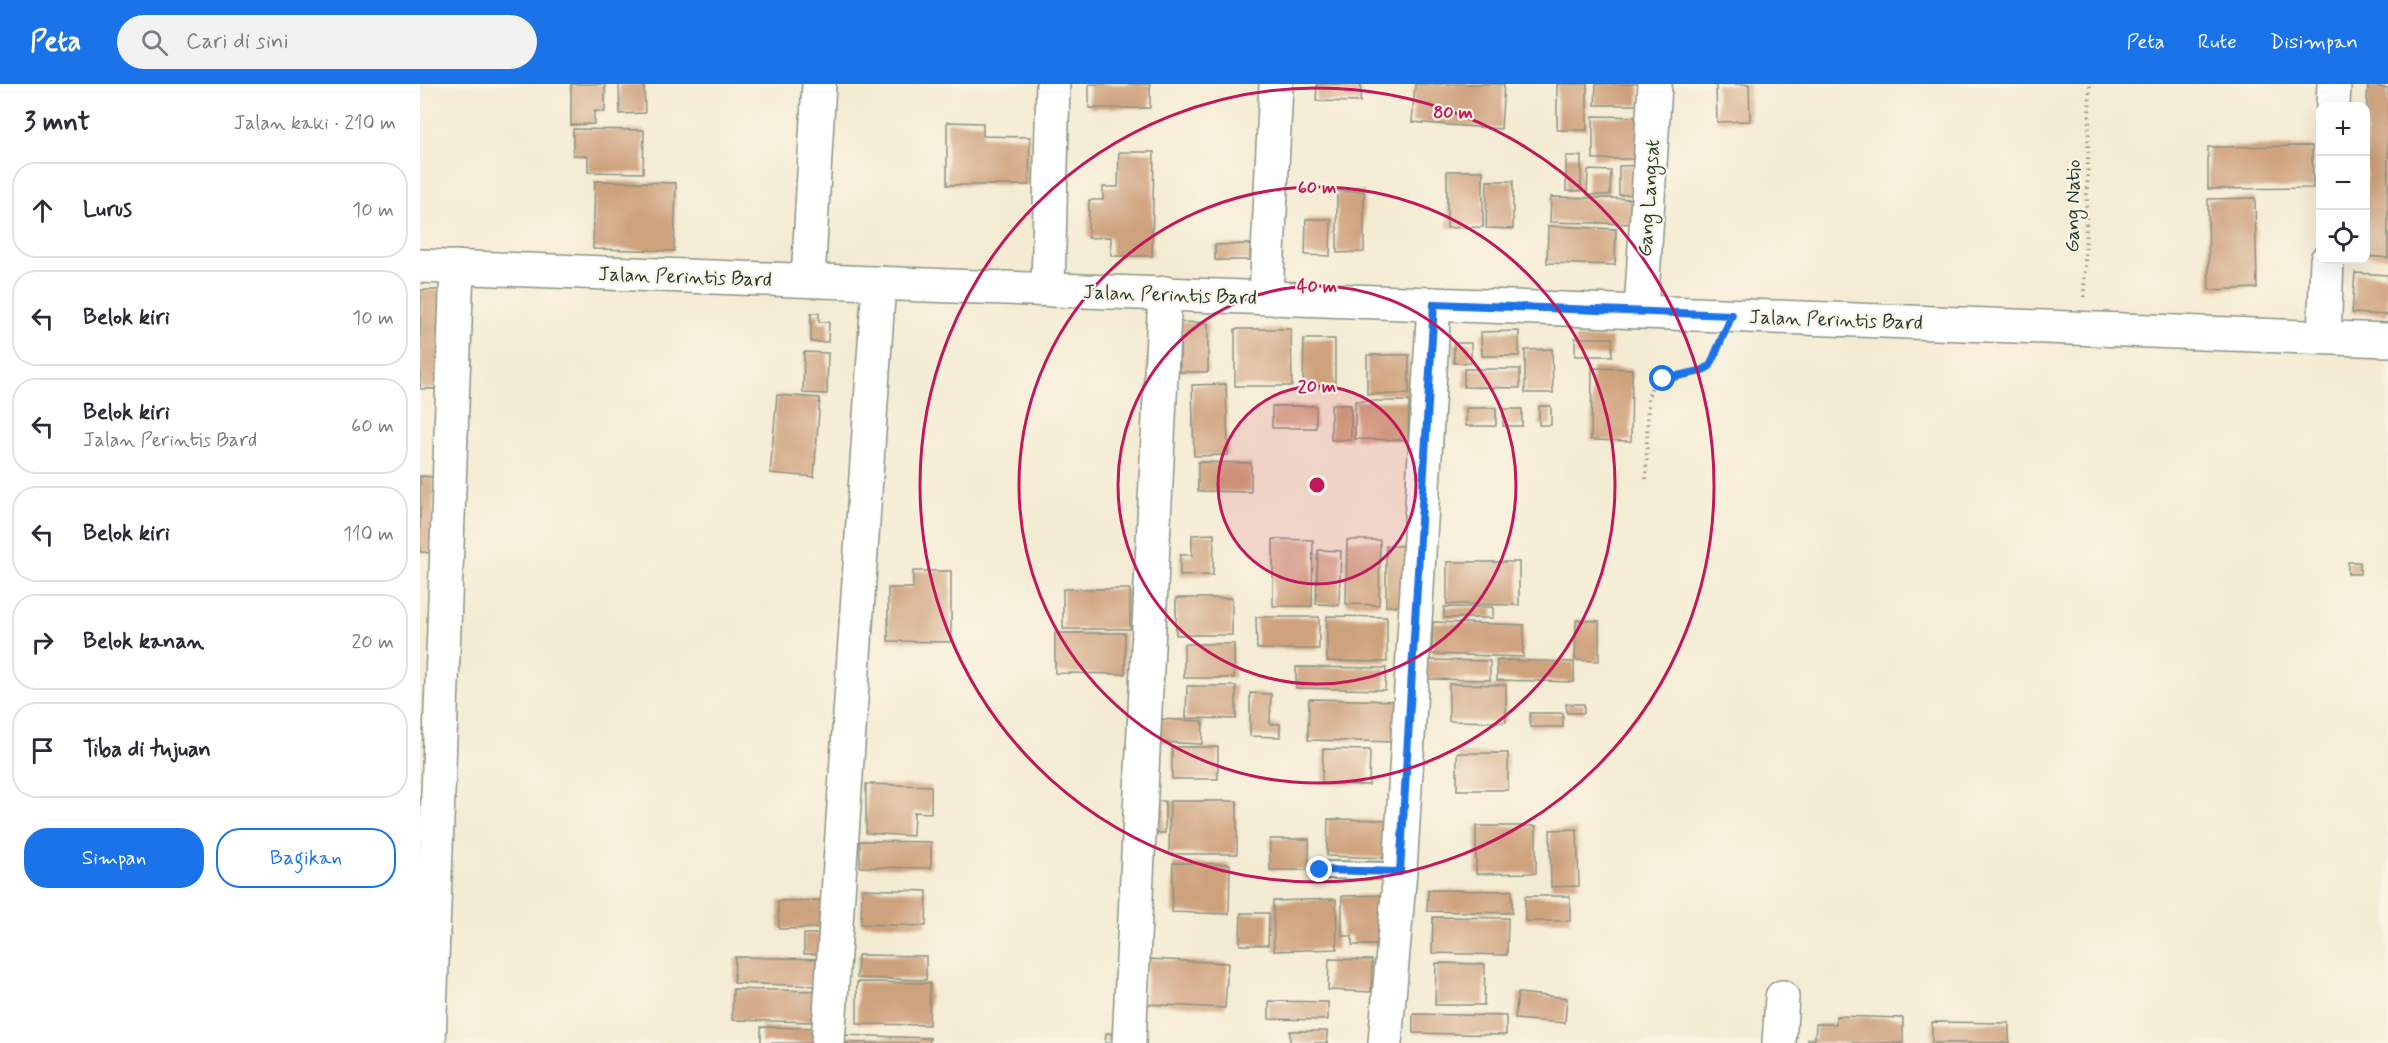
<!DOCTYPE html>
<html lang="id">
<meta charset="utf-8">
<style>
body{margin:0;font-family:Mynerve,sans-serif;background:#f2f2f3;color:#2b2b33}
.controls{position:absolute;right:18px;top:18px;display:grid;overflow:hidden;border-radius:12px;box-shadow:0 6px 24px #0002}
.controls button{width:54px;height:54px;display:grid;place-items:center;padding:0;border:0;border-bottom:2px solid #e1e1e2;background:#fff;color:#2b2b33;font:30px sans-serif}
.stop{position:absolute;width:18px;height:18px;margin:-14px;border:4px solid #1a73e8;border-radius:50%;background:#fff}
.stop.end{background:#1a73e8;border-color:#fff;box-shadow:0 2px 6px #0008}
.list{margin:0;padding:0;list-style:none}
h2{display:flex;justify-content:space-between;align-items:center;height:78px;margin:0;padding:0 24px;font-size:26px}
h2 small{font-size:20px;font-weight:400;color:#7c7c81}
.list li{display:grid;grid-template-columns:39px 1fr auto;gap:18px;align-items:center;box-sizing:border-box;height:96px;margin:0 12px 12px;padding:0 12px;border:2px solid #e1e1e2;border-radius:24px}
.list b{display:block;font-size:22px;white-space:nowrap}
.list p{margin:0;font-size:20px;white-space:nowrap;color:#7c7c81}
.list em{font-size:20px;font-style:normal;color:#7c7c81}
.actions{display:flex;gap:12px;padding:18px 24px}
.actions a{flex:1;padding:14px 0;border:2px solid #1a73e8;border-radius:24px;text-align:center;font-size:21px;color:#1a73e8}
.actions .main{background:#1a73e8;color:#fff}
.icon{flex:none;width:33px;height:33px;fill:none;stroke:currentColor;stroke-width:2;stroke-linecap:round;stroke-linejoin:round}
.map{position:relative;flex:none;width:1968px;height:959px;overflow:hidden}
header{display:flex;align-items:center;gap:36px;box-sizing:border-box;height:84px;padding:0 30px;background:#1a73e8;color:#fff}
header strong{font-size:28px}
nav{display:flex;gap:33px;margin-inline-start:auto;font-size:21px}
.search{width:420px;height:54px;background:#f2f2f3;display:flex;align-items:center;gap:15px;box-sizing:border-box;padding:0 21px;border-radius:33px;color:#7c7c81;font-size:22px}
main{display:flex}
aside{flex:1;background:#fff}
.map>svg:first-child{display:block}
</style>
<header>
<strong>Peta</strong>
<div class="search"><svg class="icon" aria-label="search" viewBox="0 0 24 24"><circle cx="10" cy="10" r="6"/><path d="M15 15l6 6"/></svg>Cari di sini</div>
<nav><a>Peta</a><a>Rute</a><a>Disimpan</a></nav>
</header>
<main>
<aside>
<h2>3 mnt<small>Jalan kaki · 210 m</small></h2>
<ul class="list">
<li><svg class="icon" aria-label="ahead" viewBox="0 0 24 24"><path d="M12 20V5M6 11l6-6 6 6"/></svg><div><b>Lurus</b></div><em>10 m</em></li>
<li><svg class="icon" aria-label="left" viewBox="0 0 24 24"><path d="M17 20v-9H6M10 6l-5 5 5 5"/></svg><div><b>Belok kiri</b></div><em>10 m</em></li>
<li><svg class="icon" aria-label="left" viewBox="0 0 24 24"><path d="M17 20v-9H6M10 6l-5 5 5 5"/></svg><div><b>Belok kiri</b><p>Jalan Perintis Bard</p></div><em>60 m</em></li>
<li><svg class="icon" aria-label="left" viewBox="0 0 24 24"><path d="M17 20v-9H6M10 6l-5 5 5 5"/></svg><div><b>Belok kiri</b></div><em>110 m</em></li>
<li><svg class="icon" aria-label="right" viewBox="0 0 24 24"><path d="M7 20v-9h11M14 6l5 5-5 5"/></svg><div><b>Belok kanan</b></div><em>20 m</em></li>
<li><svg class="icon" aria-label="arrive" viewBox="0 0 24 24"><path d="M6 21V4h12l-3 4 3 4H6"/></svg><div><b>Tiba di tujuan</b></div></li>
</ul>
<div class="actions"><a class="main">Simpan</a><a>Bagikan</a></div>
</aside>
<div class="map">
<svg width="1968" height="959" viewBox="0 0 1968 959">
<rect width="100%" height="100%" fill="#fcf5e5"/>
<filter id="ink" filterUnits="userSpaceOnUse"><feTurbulence type="fractalNoise" baseFrequency=".0167" numOctaves="2"/><feDisplacementMap in="SourceGraphic" scale="12" xChannelSelector="R" yChannelSelector="G"/><feConvolveMatrix kernelMatrix="1 2 1 2 8 2 1 2 1" color-interpolation-filters="sRGB"/></filter>
<filter id="wash" filterUnits="userSpaceOnUse"><feTurbulence type="fractalNoise" baseFrequency=".008" numOctaves="4" result="noise"/><feDisplacementMap in="SourceGraphic" scale="24" xChannelSelector="R" yChannelSelector="G"/><feGaussianBlur stdDeviation="1.35" result="paint"/><feColorMatrix in="noise" values="0 0 0 0 0 0 0 0 0 0 0 0 0 0 0 0 0 1.4 0 .05"/><feComposite in="paint" operator="in"/></filter>
<g filter="url(#wash)">
<rect width="100%" height="100%" fill="#f4ebd3"/>
<g id="blocks">
<path fill="#cfa27e" d="M151,0H185V28L174,27V40L151,41Z
M199,0H224L225,29L200,30Z
M669,0H730V24H669Z
M897,0H941L940,18L896,17Z
M995,0H1084L1081,45L992,38Z
M1137,0H1167V46H1137Z
M1176,0H1219V21H1175Z
M1296,0H1329L1330,37L1297,38Z
M1948,2L1968,4V174L1946,172V34Z
M1173,32L1225,33V75H1173Z
M527,38L563,39V52L610,53L609,101H527Z
M153,45L224,46L223,89L168,88V72L153,71Z
M1892,62L1893,104L1788,105V63Z
M699,68H734L732,172H691V153L668,154L669,116H683V103H698Z
M1146,72H1161V107H1146Z
M1223,81V110L1199,111V82Z
M1168,86L1191,87L1190,111H1167Z
M1027,87H1063V143L1027,144Z
M175,97L256,99L254,167L173,165Z
M1067,97H1093V145L1066,144Z
M917,107H944V168L917,169Z
M1131,113L1224,115L1223,140L1130,138Z
M1835,114L1837,204L1789,206L1788,115Z
M886,135H911L910,172L885,171Z
M1128,142L1196,145L1195,181L1127,179Z
M830,160V176H795V161Z
M1935,189L1968,191V231L1932,229Z
M1,206H27L26,305H0Z
M391,229H399V238H409L408,258H391Z
M760,238L788,239V288H760Z
M815,245H871L872,302H815Z
M1099,247V272H1062L1061,248Z
M1155,254H1192V272H1155Z
M884,255H915V304H883Z
M1034,259H1051V279H1034Z
M1132,265L1133,309H1105V266Z
M384,268L408,269L407,310L383,309Z
M947,271H989V310H947Z
M1172,284L1212,285L1211,357L1171,356Z
M1044,285H1100V304L1044,303Z
M806,300L808,371L774,372L772,301Z
M357,311L400,314L394,393L350,389Z
M935,317H989L988,356L935,355Z
M911,321H931V356H911Z
M852,322H896V344H852Z
M1119,322H1131V341H1119Z
M1046,324H1076V342H1046Z
M1083,325H1102V342H1083Z
M778,378L831,379V408L778,407Z
M0,392L14,393L13,469L0,468Z
M794,450L793,491L760,492V471H772V451Z
M853,455L893,456L892,522H853Z
M927,456H960L959,521L926,520Z
M966,462H995V522H966Z
M898,466L921,467L919,521L896,520Z
M1027,478H1099V521L1027,520Z
M1928,478H1940V490H1928Z
M493,487H531V558L468,557V504H493Z
M643,505H710V545H643Z
M756,514H812V551H756Z
M1024,523H1073V534H1024Z
M907,532L967,533V578L907,577Z
M836,533H899V565H837Z
M1156,536L1179,537V577L1155,576Z
M1013,538L1104,541L1103,573L1012,570Z
M635,549H705V590L635,589Z
M764,560H814V594H764Z
M1007,576L1070,577V596L1006,595Z
M1077,576L1154,578V598L1077,596Z
M876,583L966,584L965,606L876,604Z
M1029,600L1086,601V638L1029,637Z
M767,602H816V635L766,634Z
M830,609L851,610L850,640H860V653L830,652Z
M889,615L980,617L979,658L888,656Z
M1146,620H1164V629H1147Z
M1110,629H1143V643H1110Z
M737,635L783,637L782,660L736,658Z
M752,663H798V695H752Z
M903,665L950,666L949,701L902,700Z
M1037,669H1088V706H1037Z
M446,700L511,702V729L494,728L493,752L446,749Z
M730,717H745V749H730Z
M750,717H817V770H749Z
M908,735L969,736L968,774L907,772Z
M1056,742H1116V789L1056,790Z
M1157,745L1159,802L1131,803L1130,746Z
M850,755H889V786H850Z
M440,757L511,758V784L440,783Z
M753,779L810,780L809,830L752,828Z
M442,805L507,807L506,842L441,840Z
M1008,806L1092,807V829L1007,827Z
M971,811L972,861H932V852H922V812Z
M1105,812H1150V837H1105Z
M916,815L917,865L854,867L853,817Z
M405,816V844L359,845L358,817Z
M821,829H849L848,861H820Z
M1013,833L1088,834L1087,871L1012,869Z
M384,850H407V870H384Z
M438,871L506,872V896L437,894Z
M315,873L400,875L399,902L314,899Z
M728,875L808,879L805,924L725,920Z
M909,875L952,876L951,908L908,906Z
M1016,879L1065,880L1064,921H1015Z
M437,898L510,899L509,941L437,940Z
M313,905L395,907L394,938L312,936Z
M1098,909L1147,914L1145,939L1095,935Z
M849,917L908,918V936L849,935Z
M993,930L1086,932V951L993,949Z
M1416,932L1483,934V959H1388V955H1395L1396,940H1416Z
M1512,938L1589,939V959H1512Z
M341,943L395,944L394,959H341Z
M870,947H907V959H870Z
M686,949L705,951V959H685Z
M422,951L510,954L509,959H422Z"/>
</g>
</g>
<g filter="url(#ink)">
<use href="#blocks" fill-opacity="0" stroke="#8a9484" stroke-width="1.5"/>
<g fill="none" stroke-linecap="round" stroke-linejoin="round">
<g stroke="#8a9484" stroke-width="20">
<path id="service" d="M900,786L980,787"/>
</g>
<g stroke="#8a9484" stroke-width="36">
<path id="minor" d="M1913,22L1914,0
M388,196L399,0
M628,205L633,0
M846,213L856,0
M1221,227L1235,0
M1904,253L1907,176
M9,959L37,183
M408,959L459,199
M709,959L745,209
M965,959L980,787L1014,220
M1359,959L1362,913"/>
</g>
<g stroke="#8a9484" stroke-width="36">
<path id="tertiary" d="M0,182L1968,256"/>
</g>
<path stroke="#8a9484" stroke-width="4" stroke-dasharray="1.5 4.5" stroke-linecap="butt" d="M1664,213L1670,0
M1226,395L1228,314L1232,302L1243,295L1281,287L1290,282L1299,265"/>
<use href="#service" stroke="#fff" stroke-width="16"/>
<use href="#minor" stroke="#fff" stroke-width="33"/>
<use href="#tertiary" stroke="#fff" stroke-width="33"/>
</g>
</g>
<g fill="none" stroke-linecap="round" stroke-linejoin="round" filter="url(#ink)">
<path stroke="#1a73e8" stroke-width="8" d="M900,786L980,788L1014,220L1312,231L1290,282L1281,287L1243,295"/>
</g>
<circle cx="897" cy="401" r="99" fill="#c2185b" fill-opacity=".12"/>
<g fill="none" stroke="#c2185b" stroke-width="3">
<circle cx="897" cy="401" r="99"/>
<circle cx="897" cy="401" r="199"/>
<circle cx="897" cy="401" r="298"/>
<circle cx="897" cy="401" r="397"/>
</g>
<g text-anchor="middle" stroke-width="4.5" stroke-linejoin="round" paint-order="stroke">
<g font-size="20" fill="#1f3d34" stroke="#fcf5e5">
<text transform="translate(1228 114) rotate(-86)" y="7">Gang Langsat</text>
<text transform="translate(1652 122) rotate(-89)" y="7">Gang Natio</text>
<text transform="translate(265 192) rotate(2)" y="7">Jalan Perintis Bard</text>
<text transform="translate(750 210) rotate(2)" y="7">Jalan Perintis Bard</text>
<text transform="translate(1416 235) rotate(2)" y="7">Jalan Perintis Bard</text>
</g>
</g>
<circle cx="897" cy="401" r="9" fill="#c2185b" stroke="#fcf5e5" stroke-width="3"/>
<g font-size="18" text-anchor="middle" font-weight="bold" fill="#c2185b" stroke="#fcf5e5" stroke-width="4.5" stroke-linejoin="round" paint-order="stroke">
<text x="1033" y="34">80 m</text>
<text x="897" y="109">60 m</text>
<text x="897" y="208">40 m</text>
<text x="897" y="308">20 m</text>
</g>
</svg>
<div class="controls">
<button>+</button>
<button>−</button>
<button><svg class="icon" aria-label="locate" viewBox="0 0 24 24"><circle cx="12" cy="12" r="6"/><path d="M12 2v4M12 18v4M2 12h4M18 12h4"/></svg></button>
</div>
<div class="stop" style="left:1243px;top:295px"></div>
<div class="stop end" style="left:900px;top:786px"></div>
</div>
</main>
